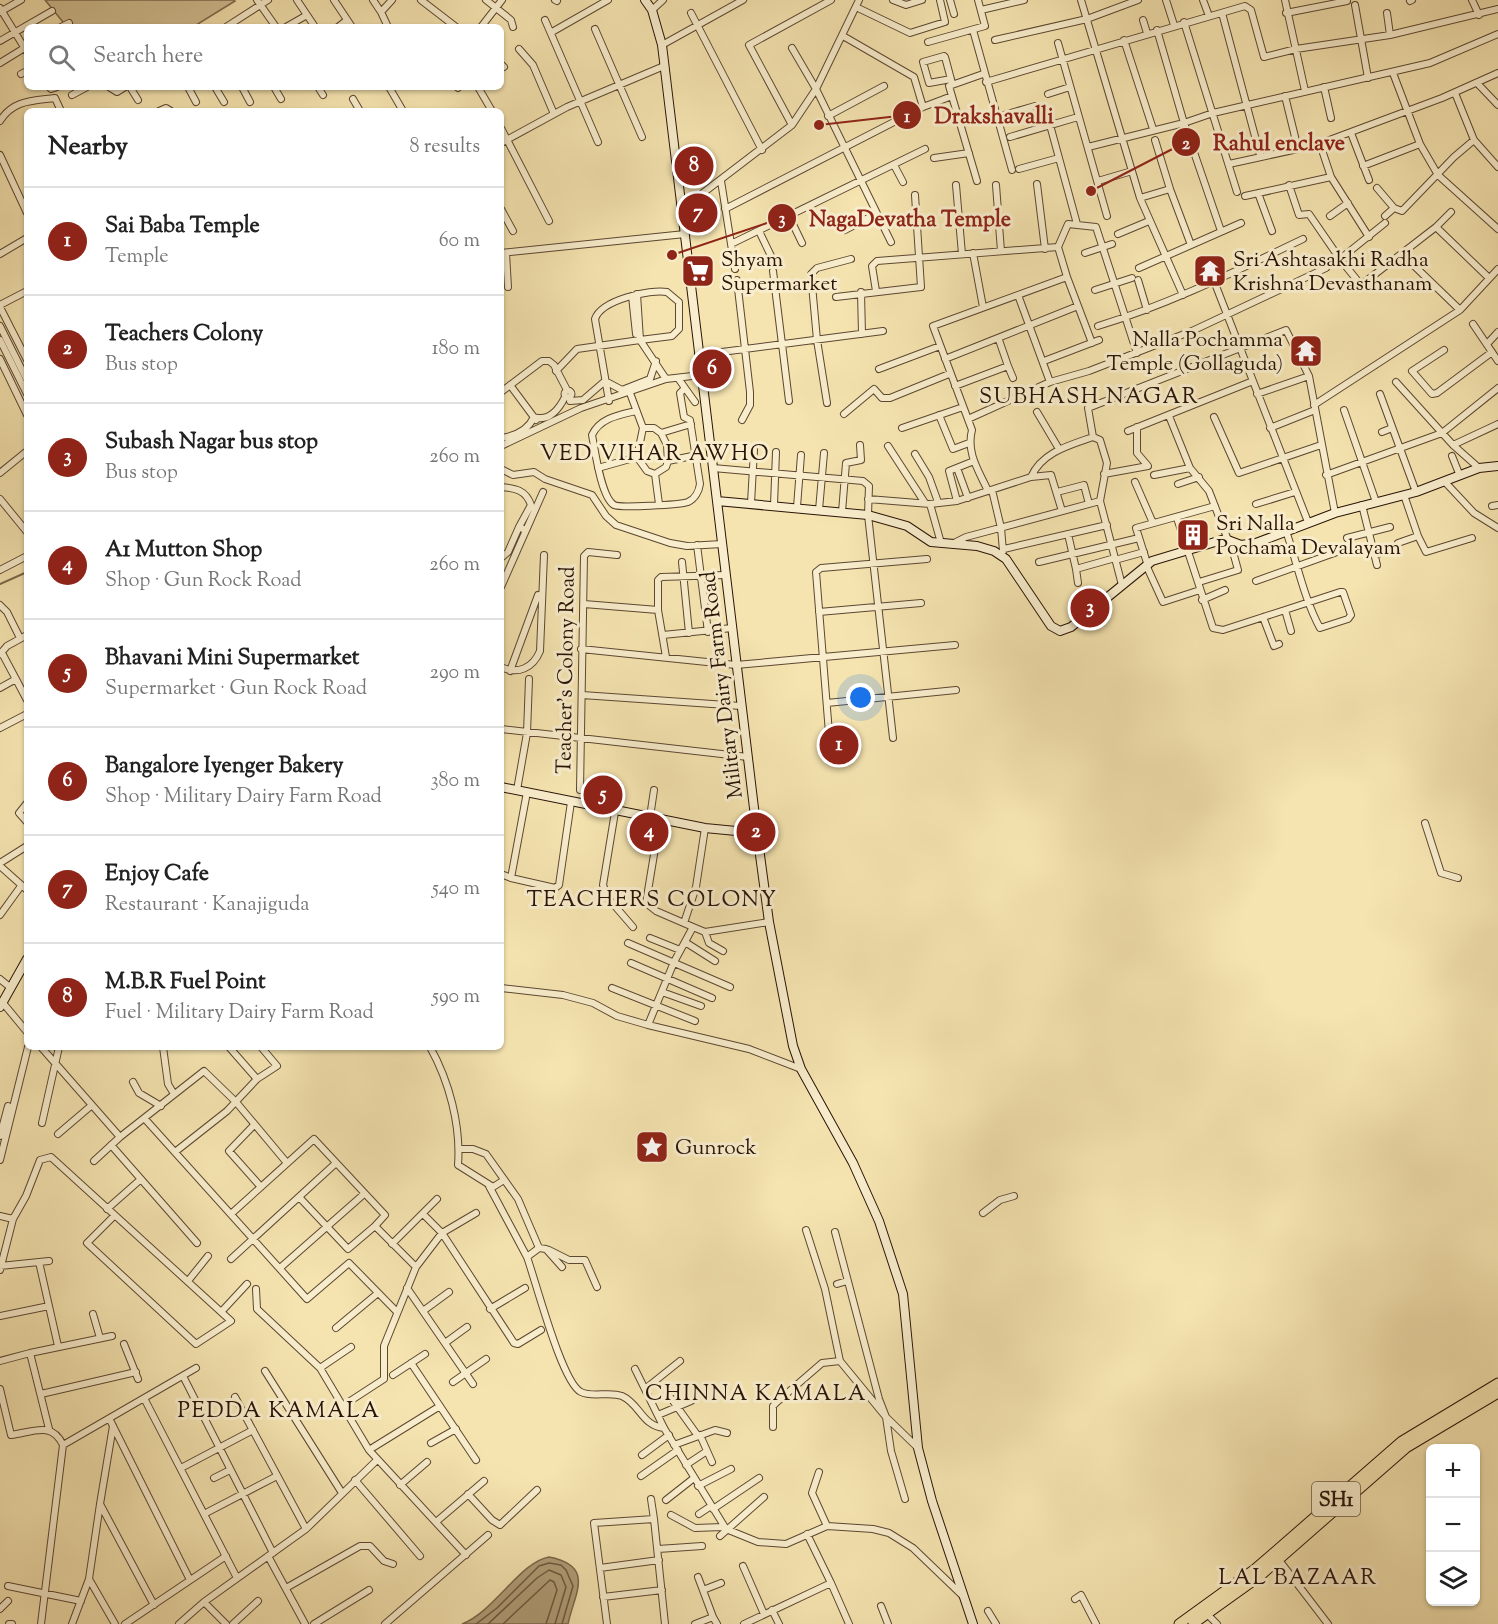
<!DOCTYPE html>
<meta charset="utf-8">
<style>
body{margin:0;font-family:"Sorts Mill Goudy",serif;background:#f6f6f6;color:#222}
.controls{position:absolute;right:18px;bottom:18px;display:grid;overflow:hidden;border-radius:9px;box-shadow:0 2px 4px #0004}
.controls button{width:54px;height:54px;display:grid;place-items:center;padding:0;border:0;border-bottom:2px solid #e0e0e0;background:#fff;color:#222;font:30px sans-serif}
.you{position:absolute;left:861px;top:698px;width:21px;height:21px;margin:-15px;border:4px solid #fff;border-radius:50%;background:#1a73e8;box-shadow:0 0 0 9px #1a73e833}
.badge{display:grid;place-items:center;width:39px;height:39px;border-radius:50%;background:#8f2418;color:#fff;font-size:20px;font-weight:700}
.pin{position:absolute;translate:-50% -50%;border:3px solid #fff;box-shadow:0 2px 6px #0006}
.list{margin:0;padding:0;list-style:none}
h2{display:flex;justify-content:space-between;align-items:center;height:78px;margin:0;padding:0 24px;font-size:26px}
h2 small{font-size:20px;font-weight:400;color:#767676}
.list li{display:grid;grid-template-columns:39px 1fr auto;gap:18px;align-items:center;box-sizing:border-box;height:108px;padding:0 24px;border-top:2px solid #e0e0e0}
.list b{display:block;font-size:22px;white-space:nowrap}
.list p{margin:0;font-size:20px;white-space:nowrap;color:#767676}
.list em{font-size:20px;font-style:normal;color:#767676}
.icon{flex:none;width:33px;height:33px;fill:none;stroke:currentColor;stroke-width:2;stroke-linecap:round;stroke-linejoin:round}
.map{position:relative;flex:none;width:1498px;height:1624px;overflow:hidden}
.search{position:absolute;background:#fff;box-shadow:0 2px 4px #0004;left:24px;top:24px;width:480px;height:66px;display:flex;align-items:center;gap:15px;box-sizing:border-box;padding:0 21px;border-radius:9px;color:#767676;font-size:22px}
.panel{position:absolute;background:#fff;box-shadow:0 2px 4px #0004;left:24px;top:108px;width:480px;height:942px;border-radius:9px}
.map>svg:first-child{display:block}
</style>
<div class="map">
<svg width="1498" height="1624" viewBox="0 0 1498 1624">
<rect width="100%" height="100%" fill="#f5e4b0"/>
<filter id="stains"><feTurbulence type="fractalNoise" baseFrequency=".00333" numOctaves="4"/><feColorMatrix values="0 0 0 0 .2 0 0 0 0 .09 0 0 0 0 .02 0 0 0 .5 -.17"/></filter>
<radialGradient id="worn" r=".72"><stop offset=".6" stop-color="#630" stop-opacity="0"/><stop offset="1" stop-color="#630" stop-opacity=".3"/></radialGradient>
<path fill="#d2c093" stroke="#7e6a4d" stroke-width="1.5" d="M45,0H234L235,1L193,27H67Z"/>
<path fill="#b09d77" stroke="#7a664a" stroke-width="1.5" d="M549,1557C596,1566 574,1594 568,1624H462C495,1611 520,1562 549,1557Z"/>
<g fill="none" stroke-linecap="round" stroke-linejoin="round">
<path stroke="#6c583f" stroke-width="1.5" d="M476,1624L497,1608L539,1566L549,1563L561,1565L566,1570L573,1586L562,1624
M488,1624L537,1578L549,1570L561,1575L566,1587L555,1624
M503,1624L550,1580L554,1582L557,1590L546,1624"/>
<path stroke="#7a664a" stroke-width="2" d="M0,584L27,572"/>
<g stroke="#5c4731" stroke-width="8">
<path id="street" d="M257,0L276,27
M297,0L315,27
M334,0L352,27
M373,0L381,12L392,0
M421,0L456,27
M486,0L511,20L513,27
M555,0L557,1
M893,0L906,5L922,0
M950,0L954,14
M1081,0L1140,198L1183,295
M1166,0L1174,25
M1203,0L1209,16
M1285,0L1305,91
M1472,0L1479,15
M1410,1L1412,0
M1355,5L1368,78
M856,7L910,33L945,22L940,0
M0,8L27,52
M652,10L663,0
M981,10L1024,0
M0,12L21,0
M381,12L388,27
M691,13L762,150
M1222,13L1260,155
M1286,13L1347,1
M1387,13L1390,35
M545,20L598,142
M1143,20L1147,33
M1184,22L1237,192
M61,27L69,23
M226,27L268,0
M286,27L307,15
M338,27L347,20
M481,27L502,0
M595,29L642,137
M973,30L1012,170
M1157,30L1184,123L1221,231
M552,32L608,0
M843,36L914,77L923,107
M995,40L1087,19L1138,0
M1124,40L1153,129
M0,41L52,11
M928,42L985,26L978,0
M1058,43L1107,216
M662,45L743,0
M792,48L816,89L891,242
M519,49L533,65L554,114
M0,63L26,47
M501,64L504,67
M1393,73L1420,144L1438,175L1498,229
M21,74L27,71
M951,79L929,83L923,62L944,56L945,57L952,83
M986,82L1245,6L1251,10L1264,57L1296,49L1390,35L1498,9
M1477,83L1498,105
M49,87L51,89L57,87
M109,87L117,92L125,87
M130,87L138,100
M188,87L196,102
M215,87L224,102
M242,87L250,102
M274,87L281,99
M318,87L323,95
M389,87L403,111
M457,87L458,88
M478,87L492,111
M1324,87L1331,118
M1455,93L1474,140L1498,167
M1048,94L1070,87
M72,95L87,87
M1285,96L1298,149
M353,99L360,111
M159,111L166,108L171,111
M828,116L884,86
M997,117L1035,106
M0,121C13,100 32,101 55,98L61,111
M792,125L749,45L831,0
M1050,125L1077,224
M501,128L549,221
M1351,133L1369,180
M1010,137L1078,117
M1155,140L1170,189L1191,245
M501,143L567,107L664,66
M1320,144L1331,177L1369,237
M1088,147L1184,123L1213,113L1430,63L1498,34
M0,155L27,213
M934,158L969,153
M1229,164L1316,145L1442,98L1498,73
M894,165L903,182
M1363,166L1420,144
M1019,169L1059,158
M721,181L735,269
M977,181L949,86L983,74
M1098,181L1132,171
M1037,184L1045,249
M956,185L962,254
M996,185L1001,251
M1289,185L1299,215L1309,214L1340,259L1385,223
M1377,188L1394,208L1402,211L1454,157L1474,140
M1258,193L1272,231
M1245,196L1331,177
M1140,198L1170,189
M501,209L513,231
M682,209L792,125L816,89L859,0
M725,209L923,107L952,96
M789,216L802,243
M1330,216L1348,203
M1385,216L1394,208
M1436,227L1489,278
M845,230L876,214
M759,231L772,258
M1118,234L1149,221
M731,244L925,149
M501,253L685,234
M506,253L508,287
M973,253L983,307
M1085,253L1112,244
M0,254L27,238
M1402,254L1460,310L1498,269
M1340,259L1361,285L1436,227L1451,212
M1139,268L1241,223
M773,271L789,401
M737,280L750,392V405L742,420
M1138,280L1147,310
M1214,281L1308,522
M1095,290L1132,278
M876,291L872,266L877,261L1058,247
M861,292L862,334
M1018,295L1050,382
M632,296L636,334
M836,297L921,287L915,195
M0,305L27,291
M0,307L27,360
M1473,324L1498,361
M0,326L27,380
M1098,326C1170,304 1236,271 1303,239
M0,340L27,394
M1092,343L1067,277L1058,247L1068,224L1096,227L1137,353
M1487,344L1498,332
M1444,350L1412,371L1432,394L1437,393L1492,352
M699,355L883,331
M0,359L27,415
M945,359L1078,306
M1044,361L1099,340
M1008,366L1013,378
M879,369L940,346
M556,371L577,349L640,340L666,379
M1396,382L1453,445L1479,468
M510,385L536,420
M955,386L1008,366L999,340
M685,388L695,402
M564.5 394a3.5 3.5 0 1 1 7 0a3.5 3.5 0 1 1-7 0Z
M501,392L542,361H549L554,365L567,390
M630,393L643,428L637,457L647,471L655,474L659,504
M1257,394L1309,376
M1380,394L1416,492
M570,401L583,400L605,381L622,390L650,379L656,361
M609,401L595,319C601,300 650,289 667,292L679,302V329L672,336L640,340L637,294
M827,403L817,340L811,274L817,268L851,259
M1314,405L1460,310
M1344,410L1376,502
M636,411C619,415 600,418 592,435C595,450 601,497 614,505C619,508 680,505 688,502C695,499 699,491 700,484L690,420L684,417L680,393L685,388L678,378
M1037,412L1059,449
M844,414L874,389L882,398H890L949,374
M939,415L953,449L969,443
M1169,416L1190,468L1209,491L1228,540
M1214,417L1239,473L1321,445
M968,419L1050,382L1089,371L1192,331L1326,268
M643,428H654L661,433L691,424
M902,428L963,407
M1270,428L1315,410
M1128,431L1253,381
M1382,432L1392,428
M661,433L667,445L668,461
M501,438C515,436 528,430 534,417C549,422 559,409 565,397
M1453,445L1498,424
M501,446L581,408L666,379L692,376L701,369
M888,446L925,503
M915,454L929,477L938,502
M1452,456L1460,476
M598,468L637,457
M713,468L863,481L869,486L868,515L893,738
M957,468L968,498
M501,469L513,475L534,472L545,479L592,495L606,516L616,525L670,543L687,546L722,544
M0,473L27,451
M655,474L666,467L668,461L697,455
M1104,474L1148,466L1137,453V427
M1154,475L1190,468
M1326,475L1442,433L1498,388
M1031,477L1051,475L1062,511
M1135,482L1153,523
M1445,482L1474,513L1498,528
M1178,484L1199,477
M501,487C515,488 526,490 531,505L519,527L525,530
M992,490L1001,528L1003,551
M988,491C979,471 966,453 972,430L933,326L1067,277
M1057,492L1084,485L1089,504
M0,499L27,532
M868,499L930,504L957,501L1031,477C1042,452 1070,445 1093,437
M957,501L949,471L974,461
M751,503L754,450
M930,504L941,543
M1256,504L1295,492
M774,505L776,452
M1362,505L1377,565
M1492,506L1498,505
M797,507L801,455
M819,510L824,453
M842,512L846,463L861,460L860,445
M1177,518L1213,628L1223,630L1285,610L1291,631
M1068,534L1076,569L1115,558
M1418,536L1426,552L1472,538
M1347,538L1390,527
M954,543L966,537L1100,501
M1398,543L1418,536L1404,495
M697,545L708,632
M1004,549L1107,525
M1374,555L1392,550
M501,558L508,552L519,527
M1115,560L1144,552
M682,562L689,633
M1039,562L1139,538
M1148,566L1136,528L1215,506
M1147,567L1163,602L1200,590
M1076,569L1078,583
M0,570L27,556
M1256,581L1337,552
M1199,582L1238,570L1230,541
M1122,585L1100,501L1107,463L1100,440L1093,437L1088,408L1286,330L1309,376L1335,513
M501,587L543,492
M1202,600L1225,590
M584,604L658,610
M0,605L7,612L20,638
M1285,610L1340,592H1343L1351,615L1348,619L1320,628C1304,599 1297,562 1286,531
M819,612L921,603
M1263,617L1274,646L1279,644
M663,635L732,628
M581,649L736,665L955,645
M2,653L27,700
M0,654L7,646L27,635
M666,657L658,610V580L661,577L726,575
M501,667C518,675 533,668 540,651L544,555
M510,671L538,595
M0,688L16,679
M582,695L741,706
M827,703L956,690
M0,728L27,714
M501,729L748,757
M829,733L816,572L821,568L927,559
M517,790L527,733L529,679
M580,790L584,556L588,552L617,555
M527,792L511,878L555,888L559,885L571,802
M27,803L19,813L27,822
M615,812L603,885L608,898L633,927
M650,817L654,790
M1425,823L1441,873L1458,878
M0,863L27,846
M0,866L27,890
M501,874L511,878
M0,915L21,886
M684,923L696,887L705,828
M693,927L705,932L769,922
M705,932L709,943L723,951
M650,938L680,950
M685,942L715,961
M628,943L730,987
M631,963L712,998
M0,979L11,988
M501,988L563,995L593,1003L617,1016L648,1025L674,962L693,927L656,911L646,903L660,818
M612,988L695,1021
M662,992L701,1006
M3,1003L27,1032
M648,1025L749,1049L801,1069
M41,1047L120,1137
M163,1047L168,1084L174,1094
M430,1047C449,1081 461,1125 458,1165L493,1187L504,1180
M257,1079L277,1066L261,1047
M133,1082L139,1093L161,1106
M145,1119L307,1299L349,1263L397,1312
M42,1123L59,1047
M254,1125L229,1151L261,1187
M58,1134L92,1105
M0,1136L8,1106
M111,1145L197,1243
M459,1149H473L486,1154L518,1199L539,1248
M175,1152L227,1111L257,1079L229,1047
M0,1160L28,1047
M94,1161L120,1137L204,1071L236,1102L287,1163
M489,1186L527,1257
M299,1197L348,1249L375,1226
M107,1209L141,1179
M983,1213L1000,1200L1014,1196
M231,1214L314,1139L385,1215L375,1226L416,1267L384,1346V1379L344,1405
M423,1214L442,1233L514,1343L518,1344L541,1330
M0,1216L13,1219
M806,1230L825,1289L840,1361
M835,1232L879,1399L886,1417L918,1448
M392,1244L437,1199
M549,1250L569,1260H585L597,1287
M231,1259L336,1163
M39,1262L49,1261
M0,1266L39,1262L58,1346
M416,1267L442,1233L476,1213
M562,1267L546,1249L539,1248L527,1257C536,1282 562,1383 581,1392C593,1398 609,1391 622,1396C640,1404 642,1426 664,1428
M280,1268L364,1194
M0,1270L13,1219L26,1196L40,1160L51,1157L231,1321L196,1344L87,1243L114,1216
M188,1281L208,1256
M837,1284L847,1281
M407,1288L473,1384
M256,1289L257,1309L320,1368L369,1450L466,1555
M490,1309L525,1288
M222,1311L247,1284
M423,1311L449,1292
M93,1314L100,1338
M0,1316L49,1306
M336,1328L378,1293
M445,1343L467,1327
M124,1344L138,1379
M30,1353L112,1336
M0,1361L30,1353L49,1429
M411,1363L476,1460
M320,1368L351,1347
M635,1369L664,1428L726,1529L758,1542L786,1544L827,1526L873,1529L889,1533L913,1548L963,1596
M265,1371L342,1493
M393,1375L425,1354
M183,1376L273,1553
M453,1382L486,1359
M0,1389L11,1435C33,1432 52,1421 63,1445
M645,1389L680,1361
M41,1394L136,1372
M668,1394L698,1436
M235,1397L306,1529
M145,1400L237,1578
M658,1415L691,1401
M110,1420L190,1580
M773,1427V1406L777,1402L822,1363L840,1361L886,1417L891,1451L905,1499
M700,1435L712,1462
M431,1443L456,1429
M674,1445L715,1430L727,1433
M369,1450L440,1406
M642,1455L669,1435
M686,1465L707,1451
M181,1468L253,1430
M819,1472L812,1493L827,1526
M641,1476L678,1450
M214,1478L230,1470
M355,1480L420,1556
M400,1485L427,1462
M698,1486L731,1469
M468,1494L492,1520L500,1525L537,1490
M666,1500L694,1478
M100,1504L113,1426
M713,1509L759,1478
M204,1514L277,1476
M699,1514L711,1506
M671,1515L695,1528L723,1527
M654,1519L665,1624
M436,1522L484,1481
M807,1534L831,1583
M720,1536L764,1497
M658,1549L702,1546
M268,1556L305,1624
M1279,1560L1328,1624
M743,1566L764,1614
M600,1568L659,1560
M698,1577L713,1617
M89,1579L115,1624
M8,1586L81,1601
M286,1588L360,1546H370L384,1561L393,1564
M703,1590L721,1583
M603,1597L662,1590
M1075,1599L1081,1595L1096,1624
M204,1602L226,1624
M881,1606L888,1624
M0,1609L8,1601
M772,1610L779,1624
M988,1611L996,1624
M1207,1614L1217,1624
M9,1624H12
M41,1624L63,1445L196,1368
M72,1624L89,1579L100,1504L154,1605
M125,1624L226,1556
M179,1624L204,1602L306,1529L377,1460
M233,1624L258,1601
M314,1624L369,1590
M385,1624L488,1535
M607,1624L594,1523L654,1519L651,1499
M695,1624L713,1617L717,1624
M744,1624L831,1583L849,1624"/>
</g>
<g stroke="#291307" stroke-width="10">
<path id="secondary" d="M645,0L652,10L662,45L757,833L769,922L793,1046L801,1069L853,1163L879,1221L903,1294L918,1448L932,1501L973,1624
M717,501L868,515L907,526L931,542L977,546L994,551L1006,559L1051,626L1060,631L1071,627L1152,561L1225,539L1241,545L1256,543L1335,513L1416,492L1479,468L1498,466
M501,787L705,828L757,833
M0,1007L27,959"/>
</g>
<g stroke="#291307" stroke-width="11">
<path id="primary" d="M1179,1624L1255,1569L1402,1441L1498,1383
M1193,1624L1260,1576L1406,1448L1498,1393"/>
</g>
<use href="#street" stroke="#f8edcc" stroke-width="6"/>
<use href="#secondary" stroke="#f8edcc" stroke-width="8"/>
<use href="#primary" stroke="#f5e4b0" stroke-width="9"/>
</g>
<defs>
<g id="supermarket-square" transform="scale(1.725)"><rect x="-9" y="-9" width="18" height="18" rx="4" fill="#8f2418" stroke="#f8edcc"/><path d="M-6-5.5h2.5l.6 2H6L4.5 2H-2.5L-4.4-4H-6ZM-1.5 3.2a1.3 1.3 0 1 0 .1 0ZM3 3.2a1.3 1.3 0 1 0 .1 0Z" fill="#fff"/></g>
<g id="temple-square" transform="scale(1.725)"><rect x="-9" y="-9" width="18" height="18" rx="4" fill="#8f2418" stroke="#f8edcc"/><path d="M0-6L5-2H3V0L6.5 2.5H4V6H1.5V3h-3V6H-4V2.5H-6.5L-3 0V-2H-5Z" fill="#fff"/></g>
<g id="building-square" transform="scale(1.725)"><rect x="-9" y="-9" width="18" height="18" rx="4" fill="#8f2418" stroke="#f8edcc"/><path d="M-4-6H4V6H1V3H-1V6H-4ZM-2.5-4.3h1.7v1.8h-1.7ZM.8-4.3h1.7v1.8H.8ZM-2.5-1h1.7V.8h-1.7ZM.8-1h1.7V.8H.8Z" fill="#fff"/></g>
<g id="sight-square" transform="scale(1.725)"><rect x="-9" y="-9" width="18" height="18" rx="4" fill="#8f2418" stroke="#f8edcc"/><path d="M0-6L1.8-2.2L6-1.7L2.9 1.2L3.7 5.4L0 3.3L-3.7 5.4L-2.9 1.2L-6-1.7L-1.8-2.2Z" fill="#fff"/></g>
</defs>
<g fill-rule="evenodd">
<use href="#supermarket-square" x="698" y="271"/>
<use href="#temple-square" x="1210" y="271"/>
<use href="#temple-square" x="1306" y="351"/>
<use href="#building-square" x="1193" y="535"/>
<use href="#sight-square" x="652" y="1147"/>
</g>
<g text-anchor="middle" stroke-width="6" stroke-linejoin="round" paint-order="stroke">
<rect fill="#f8edcc" stroke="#675442" stroke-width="1.5" x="1312" y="1482" width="48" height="34" rx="4.5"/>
<g font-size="20" font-weight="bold" fill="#291307">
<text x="1336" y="1506">SH1</text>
</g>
<g font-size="21" fill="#291307" stroke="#f8edcc" text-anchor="start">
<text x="721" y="266">Shyam<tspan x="721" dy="24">Supermarket</tspan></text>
<text x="1233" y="266">Sri Ashtasakhi Radha<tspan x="1233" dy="24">Krishna Devasthanam</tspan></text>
<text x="1283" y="346" text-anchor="end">Nalla Pochamma<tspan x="1283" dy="24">Temple (Gollaguda)</tspan></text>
<text x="1216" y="530">Sri Nalla<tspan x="1216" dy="24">Pochama Devalayam</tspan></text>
<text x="675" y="1154">Gunrock</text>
</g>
<g font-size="21" fill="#291307" stroke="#f8edcc">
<text transform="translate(565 670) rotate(-89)" y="7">Teacher's Colony Road</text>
<text transform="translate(721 685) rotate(-97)" y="7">Military Dairy Farm Road</text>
</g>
<g font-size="22" letter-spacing="1.5" fill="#291307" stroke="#f8edcc">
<text x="1089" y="403">SUBHASH NAGAR</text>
<text x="655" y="460">VED VIHAR AWHO</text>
<text x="652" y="906">TEACHERS COLONY</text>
<text x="756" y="1400">CHINNA KAMALA</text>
<text x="279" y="1417">PEDDA KAMALA</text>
<text x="1298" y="1584">LAL BAZAAR</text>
</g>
</g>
<path fill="none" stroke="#8f2418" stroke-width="2" d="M819 125L907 115M1091 191L1186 142M672 255L782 218"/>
<g fill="#8f2418" stroke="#f8edcc" stroke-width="2">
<circle cx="819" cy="125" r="6"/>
<circle cx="1091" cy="191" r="6"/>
<circle cx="672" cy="255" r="6"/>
<circle cx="907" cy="115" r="15"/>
<circle cx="1186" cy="142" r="15"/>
<circle cx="782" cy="218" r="15"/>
</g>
<g font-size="18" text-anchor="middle" font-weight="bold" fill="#fff">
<text x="907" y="122">1</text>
<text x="1186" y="149">2</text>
<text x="782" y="224">3</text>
</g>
<g font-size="22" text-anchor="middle" font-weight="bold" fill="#8f2418" stroke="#f8edcc" stroke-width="6" stroke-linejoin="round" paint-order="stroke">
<text x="994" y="123">Drakshavalli</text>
<text x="1279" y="150">Rahul enclave</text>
<text x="910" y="226">NagaDevatha Temple</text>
</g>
<rect width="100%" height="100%" filter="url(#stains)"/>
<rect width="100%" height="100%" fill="url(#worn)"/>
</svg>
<div class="controls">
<button>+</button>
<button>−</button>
<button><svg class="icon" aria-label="layers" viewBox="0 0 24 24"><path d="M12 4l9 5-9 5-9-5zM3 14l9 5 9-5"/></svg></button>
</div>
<div class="you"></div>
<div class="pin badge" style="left:839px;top:745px">1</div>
<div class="pin badge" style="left:756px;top:832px">2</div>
<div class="pin badge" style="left:1090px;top:608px">3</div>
<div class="pin badge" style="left:649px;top:832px">4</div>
<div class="pin badge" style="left:603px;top:795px">5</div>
<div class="pin badge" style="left:712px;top:369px">6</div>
<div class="pin badge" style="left:698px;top:213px">7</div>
<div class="pin badge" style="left:694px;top:166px">8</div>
<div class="search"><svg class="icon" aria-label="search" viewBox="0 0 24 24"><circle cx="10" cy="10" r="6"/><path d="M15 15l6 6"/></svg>Search here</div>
<section class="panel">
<h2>Nearby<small>8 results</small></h2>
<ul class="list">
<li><span class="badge">1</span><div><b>Sai Baba Temple</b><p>Temple</p></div><em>60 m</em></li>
<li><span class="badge">2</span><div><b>Teachers Colony</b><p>Bus stop</p></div><em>180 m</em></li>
<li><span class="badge">3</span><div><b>Subash Nagar bus stop</b><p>Bus stop</p></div><em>260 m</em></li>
<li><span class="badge">4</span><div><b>A1 Mutton Shop</b><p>Shop · Gun Rock Road</p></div><em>260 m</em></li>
<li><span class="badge">5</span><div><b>Bhavani Mini Supermarket</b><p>Supermarket · Gun Rock Road</p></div><em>290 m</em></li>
<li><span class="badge">6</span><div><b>Bangalore Iyenger Bakery</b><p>Shop · Military Dairy Farm Road</p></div><em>380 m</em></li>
<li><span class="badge">7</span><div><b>Enjoy Cafe</b><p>Restaurant · Kanajiguda</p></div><em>540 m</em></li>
<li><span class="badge">8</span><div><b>M.B.R Fuel Point</b><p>Fuel · Military Dairy Farm Road</p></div><em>590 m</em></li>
</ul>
</section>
</div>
